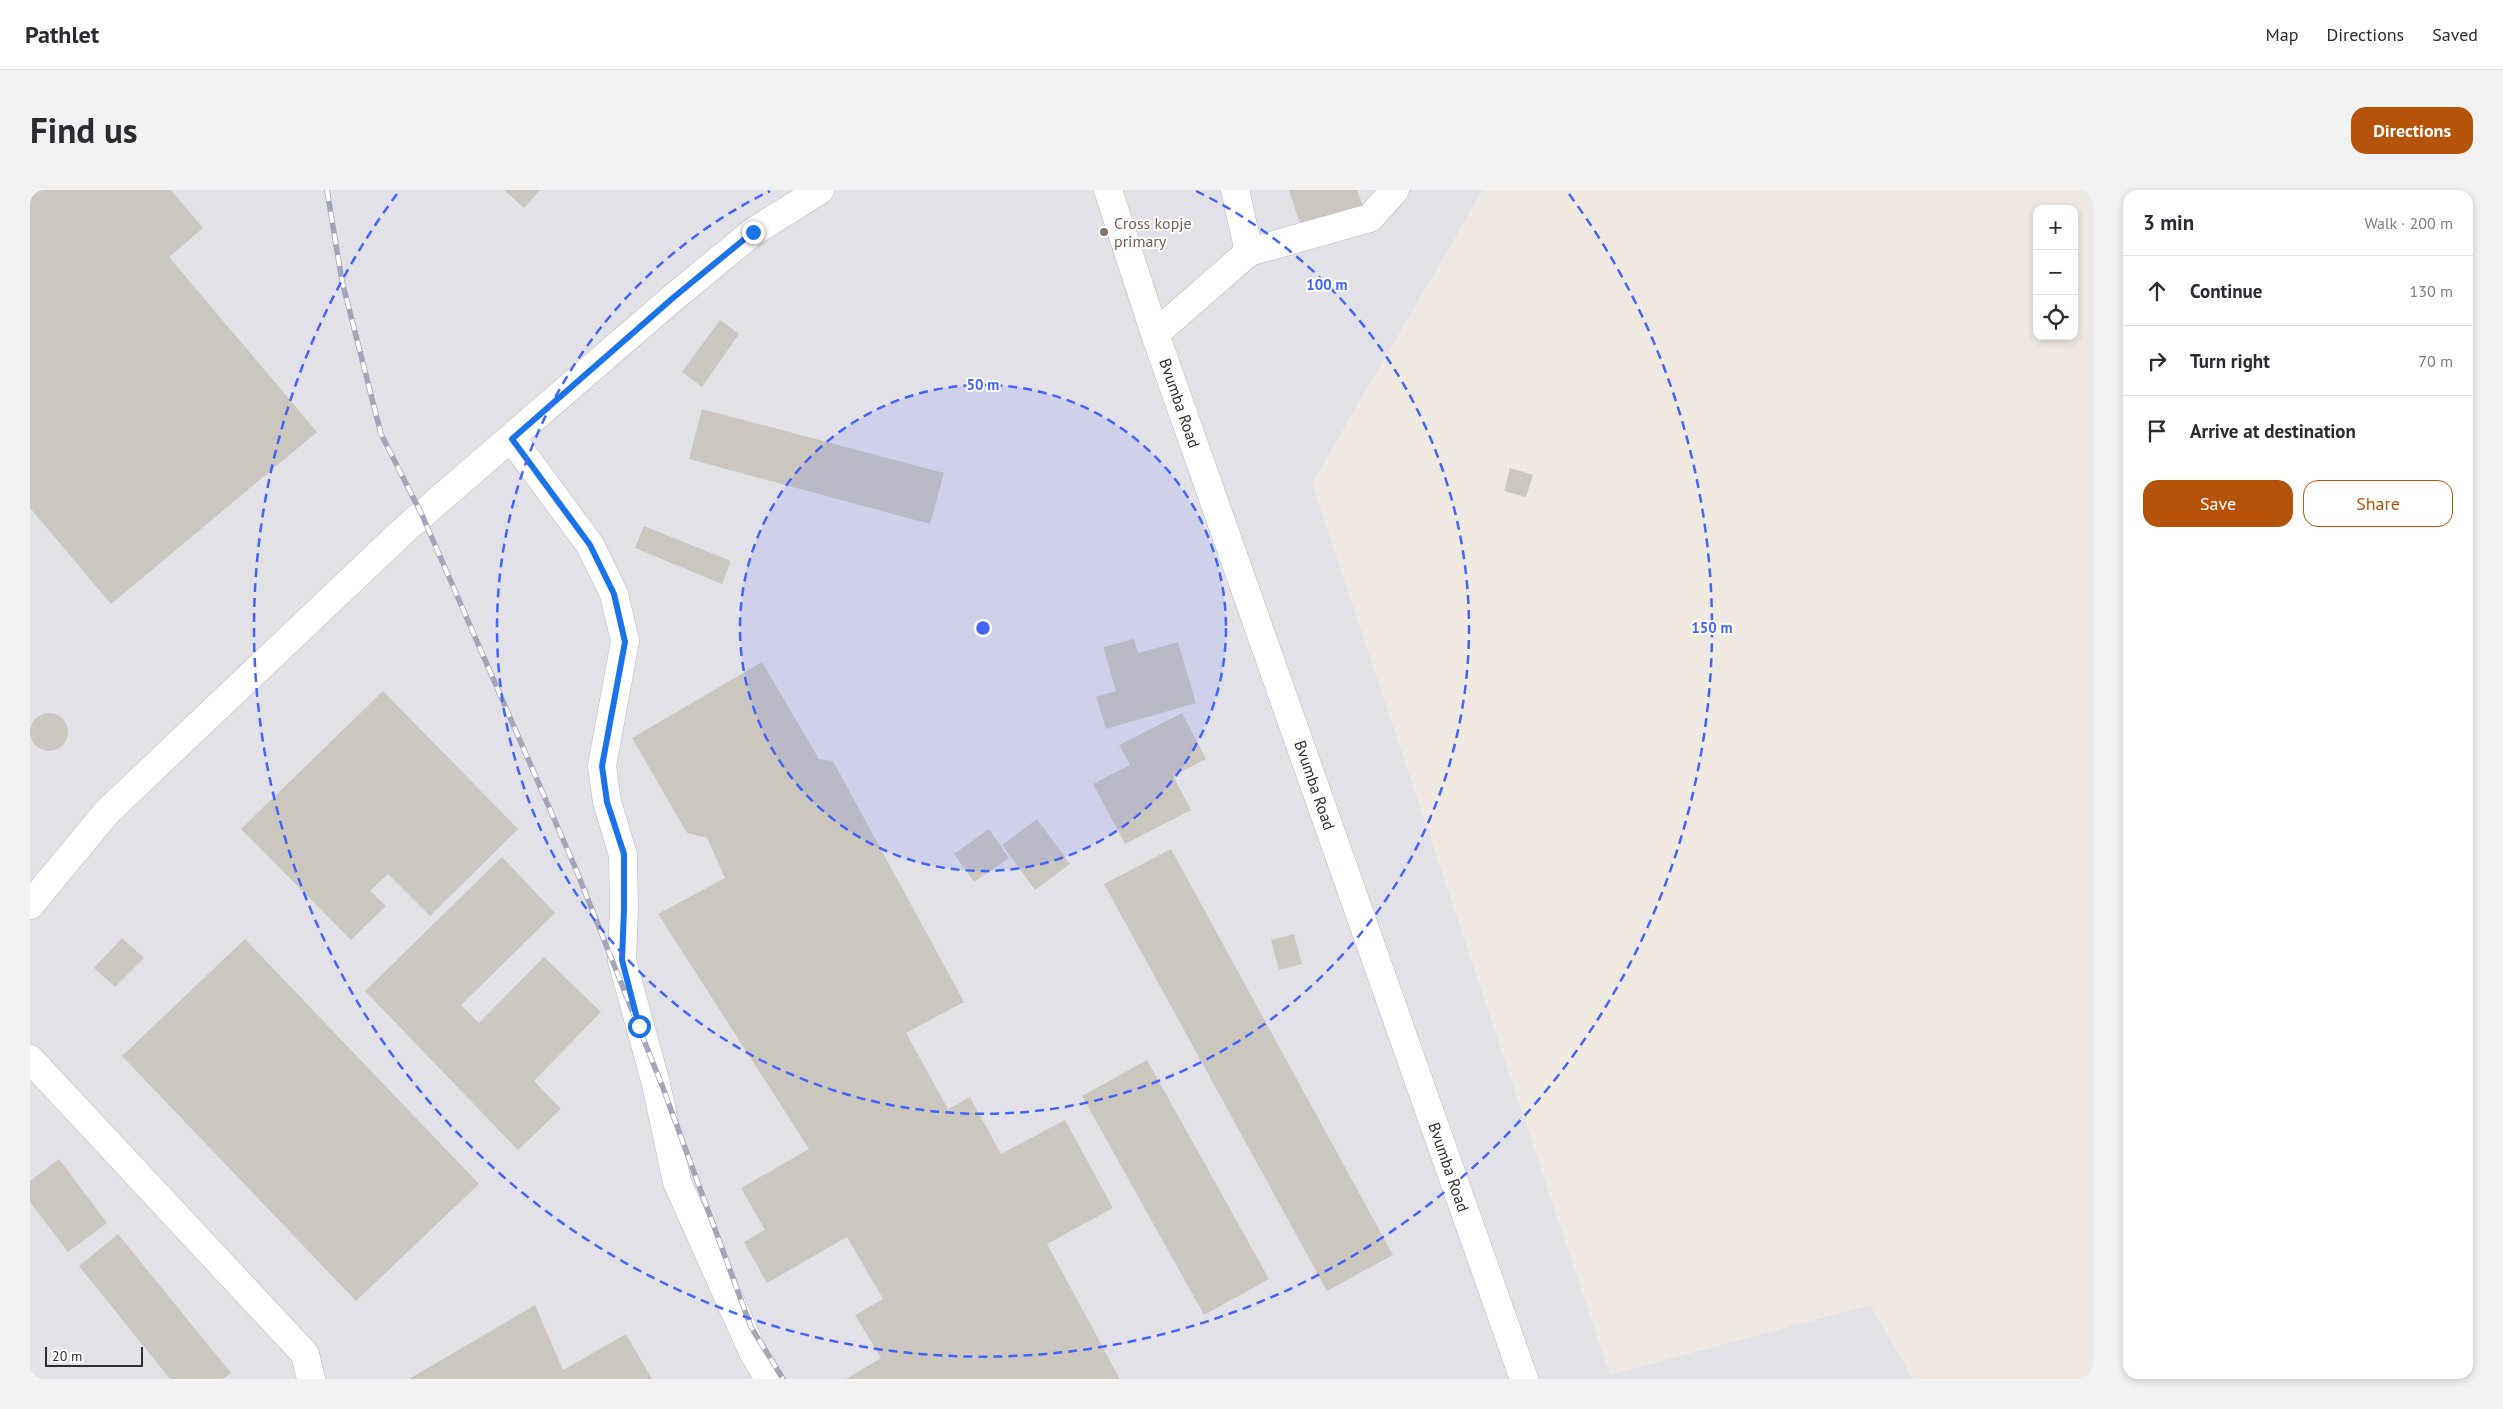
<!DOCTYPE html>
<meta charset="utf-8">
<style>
body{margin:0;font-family:"PT Sans",sans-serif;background:#f2f2f3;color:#2b2b33}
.controls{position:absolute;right:15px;top:15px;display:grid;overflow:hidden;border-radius:10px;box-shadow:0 2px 8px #0003}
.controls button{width:45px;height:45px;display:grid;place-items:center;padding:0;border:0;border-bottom:1px solid #e1e1e2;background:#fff;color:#2b2b33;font:25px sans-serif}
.scale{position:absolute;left:15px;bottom:12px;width:98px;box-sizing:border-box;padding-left:5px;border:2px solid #2e2e2e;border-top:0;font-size:14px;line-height:18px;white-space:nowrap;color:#2e2e2e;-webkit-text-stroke:4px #fff;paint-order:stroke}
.stop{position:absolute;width:15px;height:15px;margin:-11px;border:4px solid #1a73e8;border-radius:50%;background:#fff}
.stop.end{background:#1a73e8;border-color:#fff;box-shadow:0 1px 5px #0008}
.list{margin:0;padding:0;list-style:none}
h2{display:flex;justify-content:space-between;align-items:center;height:65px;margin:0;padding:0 20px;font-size:21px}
h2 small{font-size:16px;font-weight:400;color:#7c7c81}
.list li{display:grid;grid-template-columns:32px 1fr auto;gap:15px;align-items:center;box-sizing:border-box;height:70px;padding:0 20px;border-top:1px solid #e1e1e2}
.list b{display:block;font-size:19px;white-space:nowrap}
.list em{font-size:16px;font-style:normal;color:#7c7c81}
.actions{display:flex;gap:10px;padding:15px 20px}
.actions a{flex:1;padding:11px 0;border:1px solid #b45309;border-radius:15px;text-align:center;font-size:18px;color:#b45309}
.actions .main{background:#b45309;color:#fff}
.icon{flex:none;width:28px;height:28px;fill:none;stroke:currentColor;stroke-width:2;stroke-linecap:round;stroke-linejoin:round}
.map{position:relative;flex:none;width:2063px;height:1189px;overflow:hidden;border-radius:15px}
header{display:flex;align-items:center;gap:30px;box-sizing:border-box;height:70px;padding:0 25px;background:#fff;border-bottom:1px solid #e1e1e2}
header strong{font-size:24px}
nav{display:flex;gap:28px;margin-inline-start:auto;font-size:18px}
.intro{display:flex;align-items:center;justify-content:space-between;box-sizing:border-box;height:120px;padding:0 30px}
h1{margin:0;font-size:35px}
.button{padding:12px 22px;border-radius:15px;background:#b45309;color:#fff;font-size:18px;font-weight:700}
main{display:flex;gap:30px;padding:0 30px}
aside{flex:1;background:#fff;border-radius:15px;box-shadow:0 2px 8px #0003}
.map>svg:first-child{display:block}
</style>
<header>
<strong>Pathlet</strong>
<nav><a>Map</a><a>Directions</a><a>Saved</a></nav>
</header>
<div class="intro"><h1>Find us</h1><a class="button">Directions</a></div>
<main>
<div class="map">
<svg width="2063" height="1189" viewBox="0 0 2063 1189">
<rect width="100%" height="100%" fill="#efe9e1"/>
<path fill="#e3e1e8" d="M0,0H1453L1282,293L1580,1185L1840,1115L1883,1189H0Z"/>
<path fill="#cbc7bf" d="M0,0H141L173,38L139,67L287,242L81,414L0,318Z
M474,0H510L494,18Z
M1259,0H1327L1333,17L1271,37Z
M690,130L709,144L672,197L652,182Z
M672,219L914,283L900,334L659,269Z
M1480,278L1503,285L1496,307L1474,301Z
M614,336L701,371L692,394L605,358Z
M1104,449L1108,463L1148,452L1166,513L1076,539L1066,507L1086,501L1073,457Z
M732,472L789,569L803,571L934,812L876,843L918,919L940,907L971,964L1035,930L1083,1018L1017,1054L1090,1189H816L851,1168L825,1125L853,1109L817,1047L737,1093L714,1052L735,1040L711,998L779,959L628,724L695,688L677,648L657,643L602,548Z
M353,501L488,639L400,726L358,684L340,701L356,716L321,750L211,639Z
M0 542a19 19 0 1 1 38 0a19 19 0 1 1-38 0Z
M1152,523L1176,569L1143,586L1161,620L1095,654L1063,594L1100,575L1089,555Z
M1007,629L1040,674L1005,700L972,655Z
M959,639L979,668L944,692L924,664Z
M1141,659L1363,1065L1297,1101L1074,694Z
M472,667L525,723L431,815L449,833L514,767L571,822L504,891L531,919L488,960L335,801Z
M1264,744L1272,774L1249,780L1241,750Z
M92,748L114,768L85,797L64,778Z
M215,749L449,994L326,1111L92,866Z
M1117,870L1239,1089L1174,1125L1052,906Z
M29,969L77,1033L38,1062L0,1012V991Z
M88,1044L201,1183L193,1189H140L49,1076Z
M505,1115L533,1180L596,1144L622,1189H379Z"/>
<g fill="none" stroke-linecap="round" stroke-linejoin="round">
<g stroke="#b4b7c1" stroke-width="29">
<path id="minor" d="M1078,0L1125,144L1494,1189
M1219,62L1340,28L1365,0
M1125,144L1219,62L1205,0
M482,249L560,355L584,404L595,451L572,576L577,612L593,665L594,719L592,770L626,894L647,992L723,1162L739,1189
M0,715L77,622L373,341L644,107L723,42L790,0
M0,869L275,1164L281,1189"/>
</g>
<use href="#minor" stroke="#fff" stroke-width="28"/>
<g stroke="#a3a6b8" stroke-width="5.5">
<path id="rail" d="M297,0L312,91L351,244L392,325L545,677L633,898L721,1137L753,1189"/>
</g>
<use href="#rail" stroke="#fff" stroke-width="4" stroke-dasharray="11" stroke-linecap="butt"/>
</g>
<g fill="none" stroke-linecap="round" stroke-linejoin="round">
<path stroke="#1a73e8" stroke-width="6" d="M609,836L592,770L594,719V664L577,612L572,576L595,452L584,404L560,355L482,249L644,107L723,42"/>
</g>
<circle cx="953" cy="438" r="243" fill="#4264fb" fill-opacity=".12"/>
<g fill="none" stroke="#4264fb" stroke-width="2.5" stroke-dasharray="9 6">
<circle cx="953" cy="438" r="243"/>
<path d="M1166 1A486 486 0 1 1 740 1"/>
<path d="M1539 4A729 729 0 1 1 367 4"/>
</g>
<circle fill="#8d6e63" stroke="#fff" stroke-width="2" cx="1074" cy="42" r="5"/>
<g text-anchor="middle" stroke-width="4" stroke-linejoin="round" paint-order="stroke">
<g font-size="16" fill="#785e54" stroke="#fff" text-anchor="start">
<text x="1084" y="39">Cross kopje<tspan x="1084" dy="18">primary</tspan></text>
</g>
<g font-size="16" fill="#2e2e2e" stroke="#fff">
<text transform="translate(1150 213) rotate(71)" y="6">Bvumba Road</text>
<text transform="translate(1285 595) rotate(71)" y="6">Bvumba Road</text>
<text transform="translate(1419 977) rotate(71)" y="6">Bvumba Road</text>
</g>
</g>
<circle cx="953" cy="438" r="8" fill="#4264fb" stroke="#fff" stroke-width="2.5"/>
<g font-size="15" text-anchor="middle" font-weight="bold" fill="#4264fb" stroke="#fff" stroke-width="4" stroke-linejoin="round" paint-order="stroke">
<text x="1297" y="100">100 m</text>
<text x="953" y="200">50 m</text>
<text x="1682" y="443">150 m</text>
</g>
</svg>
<div class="controls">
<button>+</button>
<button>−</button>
<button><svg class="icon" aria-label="locate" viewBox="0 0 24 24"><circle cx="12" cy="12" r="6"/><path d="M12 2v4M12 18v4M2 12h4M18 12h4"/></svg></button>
</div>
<div class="scale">20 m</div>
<div class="stop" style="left:609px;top:836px"></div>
<div class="stop end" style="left:723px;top:42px"></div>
</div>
<aside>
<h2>3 min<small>Walk · 200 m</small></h2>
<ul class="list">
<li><svg class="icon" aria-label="ahead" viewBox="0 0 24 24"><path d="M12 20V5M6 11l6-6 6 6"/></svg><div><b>Continue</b></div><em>130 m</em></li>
<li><svg class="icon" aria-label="right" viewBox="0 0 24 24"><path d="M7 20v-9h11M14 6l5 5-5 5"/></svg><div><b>Turn right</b></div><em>70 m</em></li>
<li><svg class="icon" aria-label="arrive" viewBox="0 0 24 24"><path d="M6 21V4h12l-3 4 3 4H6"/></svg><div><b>Arrive at destination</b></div></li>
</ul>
<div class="actions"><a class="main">Save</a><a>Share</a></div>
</aside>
</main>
